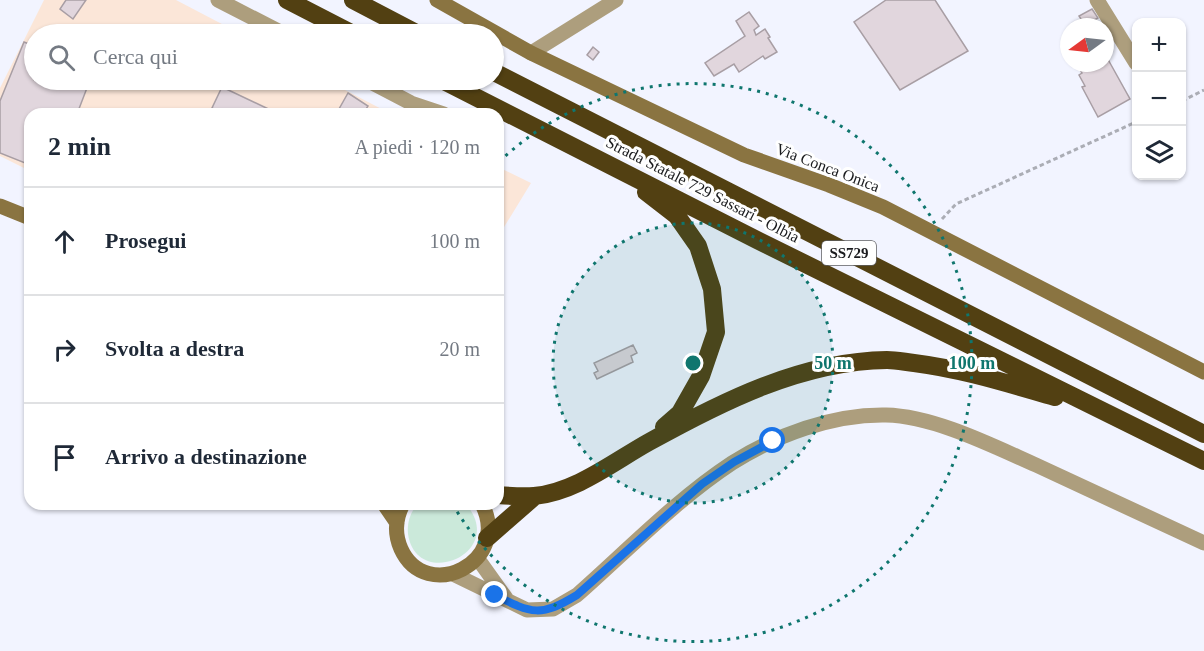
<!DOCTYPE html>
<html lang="it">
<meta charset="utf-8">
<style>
body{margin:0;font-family:Georgia,serif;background:#f6f6f7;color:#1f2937}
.controls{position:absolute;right:18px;top:18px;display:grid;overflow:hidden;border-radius:12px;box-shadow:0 2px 4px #0004}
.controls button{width:54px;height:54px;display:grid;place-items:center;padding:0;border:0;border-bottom:2px solid #e0e1e3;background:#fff;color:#1f2937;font:30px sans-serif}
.compass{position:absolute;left:1060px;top:18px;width:54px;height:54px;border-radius:50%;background:#fff;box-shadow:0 2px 4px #0004;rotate:255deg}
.stop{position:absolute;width:18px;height:18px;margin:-14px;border:4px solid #1a73e8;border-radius:50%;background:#fff}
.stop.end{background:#1a73e8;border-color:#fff;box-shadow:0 2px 6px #0008}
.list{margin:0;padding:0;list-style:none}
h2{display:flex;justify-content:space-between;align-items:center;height:78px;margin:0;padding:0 24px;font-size:26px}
h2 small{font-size:20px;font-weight:400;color:#747a83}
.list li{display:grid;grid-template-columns:39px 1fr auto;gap:18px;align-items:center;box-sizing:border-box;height:108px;padding:0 24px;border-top:2px solid #e0e1e3}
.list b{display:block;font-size:22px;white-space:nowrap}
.list em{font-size:20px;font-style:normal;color:#747a83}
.icon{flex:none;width:33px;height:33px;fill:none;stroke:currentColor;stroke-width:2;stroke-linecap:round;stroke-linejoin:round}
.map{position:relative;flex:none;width:1204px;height:651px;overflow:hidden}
.search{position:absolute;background:#fff;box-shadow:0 2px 4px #0004;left:24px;top:24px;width:480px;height:66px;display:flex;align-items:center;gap:15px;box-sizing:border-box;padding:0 21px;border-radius:33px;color:#747a83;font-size:22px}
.panel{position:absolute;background:#fff;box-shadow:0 2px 4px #0004;left:24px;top:108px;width:480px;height:402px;border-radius:18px}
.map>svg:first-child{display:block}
</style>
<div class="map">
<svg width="1204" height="651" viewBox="0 0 1204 651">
<rect width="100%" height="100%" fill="#f2f4ff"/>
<path fill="#fbe6d8" d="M44,0H176L241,34H34V80H326L391,114H30V171L0,156V88Z
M498,167L531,183L498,237Z"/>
<path fill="#cbe9da" d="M418,504H466C508,554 416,591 408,534C407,523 410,512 418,504Z"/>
<path fill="#e1d6dd" stroke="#a89ea4" stroke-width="1.5" d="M66,0H86L73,19L60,9Z
M886,0H935L968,51L900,90L854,22Z
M1092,9L1098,18L1085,25L1079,16Z
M749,12L759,26L754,30L756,35L765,29L770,37L768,38L777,52L765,59L763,56L739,72L734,64L714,76L705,63L745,36L736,21Z
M24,42L34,46V80H90L77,114H30V165L0,153V101Z
M593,47L599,52L593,60L587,55Z
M1105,54L1130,99L1098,117L1082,87L1085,86L1079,75L1082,73L1076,63H1105Z
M222,87L279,114H224L212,108Z
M348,93L368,106L363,114H347L339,109Z
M633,345L637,353L631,356L633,362L597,379L594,373L598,371L594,363Z"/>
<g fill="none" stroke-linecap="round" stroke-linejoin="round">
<path stroke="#abadb5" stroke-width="3" stroke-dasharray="4.5 3" stroke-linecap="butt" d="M1182,101L1204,90
M942,219L956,204L1136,122"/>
<path stroke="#ad9e7d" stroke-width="15" d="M218,0L284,34
M1097,0L1136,63
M531,53L616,0
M367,80L411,103L444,114
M478,559L508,601
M453,574L527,610L553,609L577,595C628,550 676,500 732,463C776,435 833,414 886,415C934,416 993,446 1036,465C1092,491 1148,517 1204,543"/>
<path stroke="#8a7441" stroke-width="15" d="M437,0L531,53L744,155L829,185L883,207L1204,372
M0,206L30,218
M384,504L397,523
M403,504C395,519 394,533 401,549C426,604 512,563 482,504"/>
<path stroke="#524012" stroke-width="18" d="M287,0L353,34
M353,0L418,34
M494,72L1204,434
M442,80L757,240L1204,461
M646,192L677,216L698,246L712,289L716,332L701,376L680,413L664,427
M498,495C510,496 523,497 534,496C576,492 613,462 649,442C721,402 802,361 887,360C896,360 905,362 914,363C962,369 1009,384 1055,397
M487,538L535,496"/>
</g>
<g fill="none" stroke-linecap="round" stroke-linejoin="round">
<path stroke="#1a73e8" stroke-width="8" d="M495,595C532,614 541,617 577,595L702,484L734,462L773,441"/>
</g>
<circle cx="693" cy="363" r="140" fill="#0f766e" fill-opacity=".12"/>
<g fill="none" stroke="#0f766e" stroke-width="3" stroke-dasharray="3 6">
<circle cx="693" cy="363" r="140"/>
<path d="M499 162A279 279 0 1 1 453 505"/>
</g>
<g text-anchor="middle" stroke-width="6" stroke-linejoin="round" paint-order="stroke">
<rect fill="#fff" stroke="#5f5f62" stroke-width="1.5" x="822" y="241" width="54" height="24" rx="4.5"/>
<g font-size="15" font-weight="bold" fill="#1a1b1e">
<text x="849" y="258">SS729</text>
</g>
<g font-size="16" fill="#1a1b1e" stroke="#fff">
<text transform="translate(828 167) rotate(21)" y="6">Via Conca Onica</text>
<text transform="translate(703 189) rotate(27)" y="6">Strada Statale 729 Sassari - Olbia</text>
</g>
</g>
<circle cx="693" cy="363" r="9" fill="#0f766e" stroke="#fff" stroke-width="3"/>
<g font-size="18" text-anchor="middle" font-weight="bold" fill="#0f766e" stroke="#fff" stroke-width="6" stroke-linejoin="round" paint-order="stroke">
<text x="833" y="369">50 m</text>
<text x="972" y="369">100 m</text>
</g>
</svg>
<div class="controls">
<button>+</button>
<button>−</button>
<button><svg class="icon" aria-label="layers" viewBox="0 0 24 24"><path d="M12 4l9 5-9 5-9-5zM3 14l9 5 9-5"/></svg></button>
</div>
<svg class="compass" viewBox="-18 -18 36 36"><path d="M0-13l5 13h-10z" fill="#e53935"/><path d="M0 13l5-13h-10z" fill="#747a83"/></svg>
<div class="stop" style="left:773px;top:441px"></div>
<div class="stop end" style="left:495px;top:595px"></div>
<div class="search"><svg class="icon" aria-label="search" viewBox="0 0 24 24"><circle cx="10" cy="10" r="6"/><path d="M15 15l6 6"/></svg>Cerca qui</div>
<section class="panel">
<h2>2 min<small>A piedi · 120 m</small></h2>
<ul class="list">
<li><svg class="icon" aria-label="ahead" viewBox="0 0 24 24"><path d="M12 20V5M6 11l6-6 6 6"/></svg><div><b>Prosegui</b></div><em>100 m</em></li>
<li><svg class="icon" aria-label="right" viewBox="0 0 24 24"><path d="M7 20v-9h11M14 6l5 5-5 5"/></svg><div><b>Svolta a destra</b></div><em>20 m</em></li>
<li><svg class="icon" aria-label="arrive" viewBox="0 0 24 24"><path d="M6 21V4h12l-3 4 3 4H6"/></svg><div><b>Arrivo a destinazione</b></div></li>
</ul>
</section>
</div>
